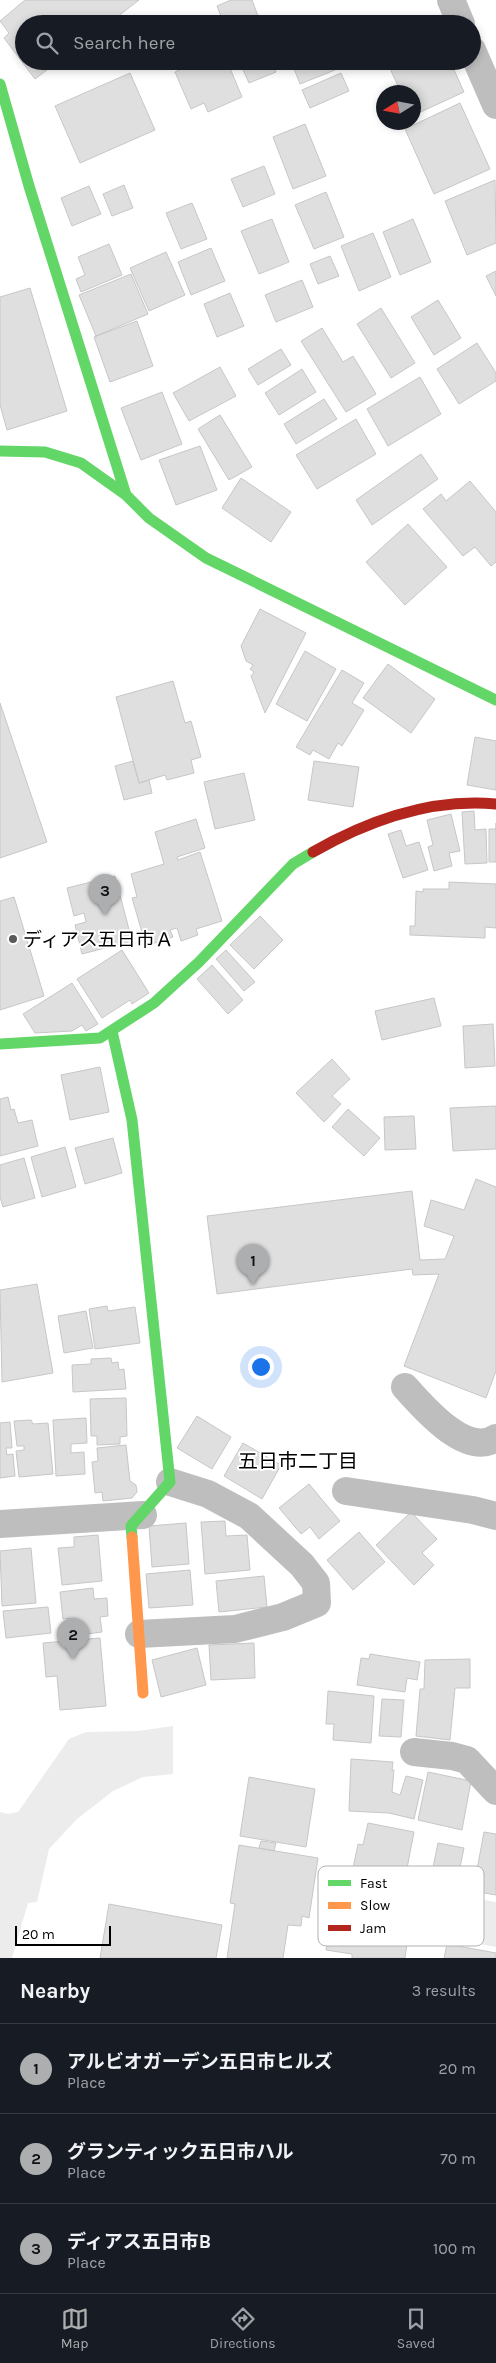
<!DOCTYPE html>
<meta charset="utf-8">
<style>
body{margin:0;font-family:Karla,"Noto Sans JP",sans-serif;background:#242831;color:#f1f3f6}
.compass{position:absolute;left:376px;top:85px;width:45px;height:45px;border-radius:50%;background:#171b24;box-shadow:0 2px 8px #0003;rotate:259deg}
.scale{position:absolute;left:15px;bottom:12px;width:96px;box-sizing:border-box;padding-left:5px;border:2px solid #000;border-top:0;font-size:14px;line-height:18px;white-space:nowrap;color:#000;-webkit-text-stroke:4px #fff;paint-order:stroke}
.you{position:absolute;left:260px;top:1366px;width:18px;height:18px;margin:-12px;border:4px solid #fff;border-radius:50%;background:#1a73e8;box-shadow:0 0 0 8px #1a73e833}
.badge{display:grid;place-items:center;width:32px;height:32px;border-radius:50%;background:#adaeaf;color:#111;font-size:16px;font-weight:700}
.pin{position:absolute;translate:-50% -41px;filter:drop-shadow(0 1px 2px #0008)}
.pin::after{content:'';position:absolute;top:26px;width:18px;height:15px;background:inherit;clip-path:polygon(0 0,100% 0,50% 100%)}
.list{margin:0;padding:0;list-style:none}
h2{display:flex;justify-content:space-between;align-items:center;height:65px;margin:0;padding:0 20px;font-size:21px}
h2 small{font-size:16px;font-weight:400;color:#9ea1a6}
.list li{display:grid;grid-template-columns:32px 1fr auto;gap:15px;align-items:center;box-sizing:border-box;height:90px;padding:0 20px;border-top:1px solid #363941}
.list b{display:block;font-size:19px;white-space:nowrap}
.list p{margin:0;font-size:16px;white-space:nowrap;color:#9ea1a6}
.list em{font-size:16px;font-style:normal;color:#9ea1a6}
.icon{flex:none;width:28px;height:28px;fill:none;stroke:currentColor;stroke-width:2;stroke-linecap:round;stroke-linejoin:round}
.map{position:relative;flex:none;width:496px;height:1958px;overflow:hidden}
.search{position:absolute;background:#171b24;box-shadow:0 2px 8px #0003;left:15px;right:15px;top:15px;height:55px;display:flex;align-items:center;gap:12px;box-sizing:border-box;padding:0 18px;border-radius:28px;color:#9ea1a6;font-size:19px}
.sheet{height:335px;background:#171b24}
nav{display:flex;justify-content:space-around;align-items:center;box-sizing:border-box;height:70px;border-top:1px solid #363941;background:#171b24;font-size:14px;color:#9ea1a6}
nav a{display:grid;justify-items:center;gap:2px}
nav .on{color:#adaeaf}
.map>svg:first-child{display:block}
</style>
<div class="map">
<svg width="496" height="1958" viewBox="0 0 496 1958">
<rect width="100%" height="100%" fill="#fff"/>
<path fill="#ececec" d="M173,1726V1774L143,1777L113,1791L77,1819L49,1849L37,1902L28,1903L12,1958H0V1812L8,1814L18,1812L69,1739L86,1732L138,1731Z
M468,1897L496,1902V1947L446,1938Z"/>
<path fill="#dfdfdf" stroke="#c7c7c7" d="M25,0H139L108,24H24V61H59L35,79L4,38L9,33L0,21Z
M231,0H252L261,24H224L217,6Z
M313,16L317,24H294Z
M199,61H227L242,97L208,112L204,103L191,109L175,72Z
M239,61H271L276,72L249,83Z
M291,61H332L335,70L300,84Z
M394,61H450L464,92L414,115V92H390L389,91L398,86L388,64Z
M130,73L155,130L80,163L55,106Z
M341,73L349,91L310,108L302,90Z
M460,103L490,169L434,194L405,129Z
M305,124L326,176L293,189L273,137Z
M264,166L275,194L243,207L231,179Z
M495,180L496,243L467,255L445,201Z
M124,185L133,208L112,216L103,194Z
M89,186L101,214L72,226L61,198Z
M326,192L344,237L314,249L295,205Z
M192,203L207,239L181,249L166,213Z
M272,219L289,262L259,274L241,231Z
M413,219L431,262L400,275L383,232Z
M373,233L391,277L359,291L341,246Z
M109,244L122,275L81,292L76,279L85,275L78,257Z
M211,248L225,281L191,295L178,262Z
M166,252L185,295L149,311L130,268Z
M330,256L339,276L318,284L310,264Z
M496,271V296L486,276Z
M131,274L148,314L96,336L79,295Z
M302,280L313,307L276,322L265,295Z
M30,288L67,411L7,430L0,405V297Z
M230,293L244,326L217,337L204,304Z
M438,300L461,338L434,355L411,317Z
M381,308L415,363L391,378L357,324Z
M137,321L153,366L110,382L94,337Z
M322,328L343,362L353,356L376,394L346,412L301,341Z
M477,343L496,373V381L459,404L437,369Z
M281,349L291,365L258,385L248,369Z
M220,367L236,396L189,421L173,393Z
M302,369L316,392L279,415L265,393Z
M420,377L441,414L388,446L367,409Z
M162,392L182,444L141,460L121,408Z
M324,399L337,419L296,444L284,424Z
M220,415L252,467L229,480L198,429Z
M356,419L376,454L317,489L296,455Z
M200,446L217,490L176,505L159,460Z
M421,454L438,479L372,525L356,500Z
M241,478L291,512L271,542L222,508Z
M470,481L496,512V562L491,566L475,547L463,556L423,509L441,494L446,501Z
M408,524L447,567L405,605L366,562Z
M260,609L306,633L265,713L251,676L254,672L250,669L253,665L246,661L241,646Z
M305,651L336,669L307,721L276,704Z
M388,664L435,699L411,733L363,698Z
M342,670L364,683L352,703L364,710L342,746L338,743L329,759L313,750L310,755L296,747Z
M173,681L185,723L191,721L201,757L191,760L194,773L167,780L165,775L139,783L116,697Z
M0,703L47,842L0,858Z
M475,737L496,741V790L467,785Z
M133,761L139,783L149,780L152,793L124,800L115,766Z
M314,761L359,767L353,807L308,800Z
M244,773L255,820L215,829L204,782Z
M474,811L475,830L486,829L487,863L465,864L462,812Z
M451,814L460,851L449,853L452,866L434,871L428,847L433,845L427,820Z
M196,819L205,848L177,857L178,860L200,852L222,921L196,929L198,935L181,941L177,928L170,930L173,937L152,944L150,937L144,939L132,898L137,897L131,874L164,864L155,832Z
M496,823V862H489V829H496Z
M401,830L406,846L419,842L428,870L403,878L388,834Z
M115,876L132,941L82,954L75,925L86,922L84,913L74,916L67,888Z
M449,882L496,884V928L485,927V938L410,935V926H415L416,891L423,892V889H449Z
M14,897L44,996L0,1010V901Z
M260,916L283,940L254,969L230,945Z
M122,950L149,993L132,1004L130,1000L102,1018L77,979Z
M226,950L255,982L244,991L216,959Z
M212,965L243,1000L228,1014L197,979Z
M72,983L98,1024L86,1031L82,1025L72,1031L35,1033L23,1014Z
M434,998L441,1026L382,1040L375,1011Z
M493,1024L495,1066L465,1068L463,1026Z
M332,1059L350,1079L332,1096L341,1104L324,1122L296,1093Z
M100,1067L109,1112L70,1120L61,1075Z
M8,1097L11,1110L14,1109L18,1123L32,1120L38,1146L0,1156V1099Z
M496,1106V1149L453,1151L450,1108Z
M348,1109L380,1138L364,1156L332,1127Z
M414,1116L416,1149L385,1150L384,1117Z
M113,1138L122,1173L85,1184L75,1148Z
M65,1147L76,1187L42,1197L31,1157Z
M24,1158L35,1198L3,1207L0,1197V1165Z
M476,1179L496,1187V1371L486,1398L404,1366L439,1274L413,1275L412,1269L217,1294L207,1216L412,1191L420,1260L445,1259L454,1236L424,1226L431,1200L464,1210Z
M37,1284L53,1373L2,1382L0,1290Z
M107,1306L108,1311L135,1307L140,1343L95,1349L89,1309Z
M86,1311L93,1348L64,1353L58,1316Z
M111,1358L112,1363L118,1362L119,1370L124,1369L126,1389L73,1392L72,1365L91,1364V1359Z
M126,1398L127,1436L120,1437V1444L97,1445V1436H91L90,1399Z
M197,1416L231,1437L212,1469L177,1448Z
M86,1418L87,1443L71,1444V1453L84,1452L85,1474L56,1476L53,1420Z
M31,1420L33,1424L48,1423L53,1474L19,1477L16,1451L24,1450V1446H17L14,1421Z
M10,1422L12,1448H6L7,1455L13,1454L15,1476L0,1478V1423Z
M243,1443L281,1465L262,1499L224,1476Z
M126,1445L130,1481L136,1485L137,1492L132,1498L103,1501L102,1492L95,1493L92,1462L98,1461L97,1448Z
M309,1484L340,1521L319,1539L310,1527L301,1534L279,1508Z
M411,1512L437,1539L422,1553L434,1565L414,1585L376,1545Z
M225,1521L226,1536L247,1535L250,1570L205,1574L201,1522Z
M186,1523L189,1564L152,1567L149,1526Z
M359,1532L385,1562L353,1590L327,1560Z
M98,1535L102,1581L62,1585L58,1548L74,1547V1537Z
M31,1548L36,1603L2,1606L0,1551Z
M190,1570L193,1605L149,1608L146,1574Z
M264,1576L267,1607L219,1612L216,1581Z
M93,1588L94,1599L107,1598L108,1616L100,1617L102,1632L72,1636L69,1618L63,1619L60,1592Z
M48,1607L51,1633L6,1638L3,1611Z
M100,1638L106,1706L60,1710L57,1676L46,1677L43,1643Z
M254,1643L255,1678L211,1680L209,1645Z
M197,1648L206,1685L161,1697L152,1660Z
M370,1654L420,1662L417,1680L407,1678L405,1692L357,1685L361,1658L369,1659Z
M470,1659V1688H455L450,1740L416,1736L420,1689H424L425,1660Z
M328,1691L374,1696L371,1743L333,1740L334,1724H326Z
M382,1699L404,1700L401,1737L379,1736Z
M351,1759L393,1762L392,1770H394L392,1792L400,1795L406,1776L423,1780L414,1819L389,1813L349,1811Z
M428,1772L471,1781L462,1830L418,1820Z
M249,1777L315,1789L306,1847L240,1836Z
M368,1823L414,1832L403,1889L351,1878L358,1844L363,1845Z
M484,1832L496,1834V1895L473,1891Z
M261,1841L276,1843L274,1851L259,1848Z
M438,1843L464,1848L455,1892L429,1887Z
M239,1845L318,1858L309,1918L302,1916L301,1926L288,1925L283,1958H227L235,1904L230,1903Z
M109,1904L222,1925L216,1958H100Z
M331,1921L357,1925V1929L408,1937L405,1958H352V1954L326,1950Z
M447,1944L496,1953V1958H444Z"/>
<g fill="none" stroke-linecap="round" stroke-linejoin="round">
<path stroke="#bebebe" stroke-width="28" d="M451,0L461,24
M472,50L496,105
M405,1387C423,1407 466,1458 496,1438
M346,1491L473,1510L496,1516
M0,1524L143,1515
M139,1634L235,1629L283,1617L317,1603L316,1583L302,1565L249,1516L208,1494L170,1482
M414,1752L452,1756L467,1760L496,1791"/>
<path stroke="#63d668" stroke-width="11" d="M0,84L29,186L126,495
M0,451L45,452L81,463L126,495L149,518L206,558L496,700
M112,1031L132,1120L170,1482L131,1526L132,1537
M0,1044L100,1038L154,1003L199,962L293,864L313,852"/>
<path stroke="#ff974d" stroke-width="11" d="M132,1537L143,1693"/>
<path stroke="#b3261e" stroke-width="11" d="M313,852C369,820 431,798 496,804"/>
</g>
<circle fill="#595959" stroke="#fff" stroke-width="2" cx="13" cy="939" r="5"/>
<g text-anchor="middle" stroke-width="4" stroke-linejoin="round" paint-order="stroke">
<g font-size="19" fill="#000" stroke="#fff" text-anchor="start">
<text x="23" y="946">ディアス五日市Ａ</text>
</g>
<g font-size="20" fill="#000" stroke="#fff">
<text x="298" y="1468">五日市二丁目</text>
</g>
</g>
<rect x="318" y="1866" width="166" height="80" rx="8" fill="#fff" stroke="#b2b2b2" stroke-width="1"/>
<rect x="328" y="1880" width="23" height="6" fill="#63d668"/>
<rect x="328" y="1902" width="23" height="7" fill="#ff974d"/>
<rect x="328" y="1925" width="23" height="6" fill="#b3261e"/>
<g font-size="14" fill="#000">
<text x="360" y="1888">Fast</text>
<text x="360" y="1910">Slow</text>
<text x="360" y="1933">Jam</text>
</g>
</svg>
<svg class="compass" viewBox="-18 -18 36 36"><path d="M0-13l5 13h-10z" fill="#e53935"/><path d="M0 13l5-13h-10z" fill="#9ea1a6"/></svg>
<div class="scale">20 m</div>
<div class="you"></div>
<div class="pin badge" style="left:253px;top:1285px">1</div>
<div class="pin badge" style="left:73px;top:1659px">2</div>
<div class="pin badge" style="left:105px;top:915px">3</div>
<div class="search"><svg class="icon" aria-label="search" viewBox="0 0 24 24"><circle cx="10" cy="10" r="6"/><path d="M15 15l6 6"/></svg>Search here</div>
</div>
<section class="sheet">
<h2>Nearby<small>3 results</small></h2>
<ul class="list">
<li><span class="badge">1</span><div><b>アルビオガーデン五日市ヒルズ</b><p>Place</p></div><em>20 m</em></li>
<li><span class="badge">2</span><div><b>グランティック五日市ハル</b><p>Place</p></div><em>70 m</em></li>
<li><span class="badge">3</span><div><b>ディアス五日市B</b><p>Place</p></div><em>100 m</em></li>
</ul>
</section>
<nav>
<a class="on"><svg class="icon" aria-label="map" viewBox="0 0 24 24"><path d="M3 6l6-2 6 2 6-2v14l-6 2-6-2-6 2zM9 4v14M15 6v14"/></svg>Map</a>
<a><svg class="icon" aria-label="directions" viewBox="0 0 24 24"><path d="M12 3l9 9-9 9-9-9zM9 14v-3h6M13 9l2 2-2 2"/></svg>Directions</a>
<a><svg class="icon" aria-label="saved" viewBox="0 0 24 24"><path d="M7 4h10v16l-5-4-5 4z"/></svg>Saved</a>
</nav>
